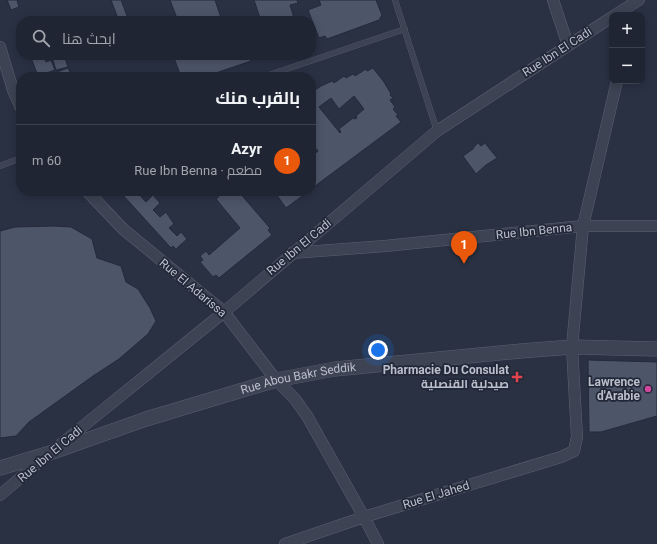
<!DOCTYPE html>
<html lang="ar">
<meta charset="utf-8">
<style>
body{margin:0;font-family:Roboto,Cairo,sans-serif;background:#2c313e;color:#f1f3f6;direction:rtl}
.controls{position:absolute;right:12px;top:12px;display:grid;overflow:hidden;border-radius:8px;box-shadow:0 2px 10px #0003}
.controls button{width:36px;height:36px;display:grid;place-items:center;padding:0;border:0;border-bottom:1px solid #3c424d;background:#1f2532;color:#f1f3f6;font:20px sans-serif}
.you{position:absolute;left:378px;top:350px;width:14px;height:14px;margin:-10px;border:3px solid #fff;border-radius:50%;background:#1a73e8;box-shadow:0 0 0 6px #1a73e833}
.badge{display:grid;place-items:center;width:26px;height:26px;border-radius:50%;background:#ea580c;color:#fff;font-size:13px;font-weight:700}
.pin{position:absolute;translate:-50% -33px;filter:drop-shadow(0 1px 2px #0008)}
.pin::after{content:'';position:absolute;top:21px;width:14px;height:12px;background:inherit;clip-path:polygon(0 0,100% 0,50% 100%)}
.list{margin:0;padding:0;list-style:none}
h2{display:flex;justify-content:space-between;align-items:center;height:52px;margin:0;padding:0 16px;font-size:17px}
h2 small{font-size:13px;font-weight:400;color:#a1a5ac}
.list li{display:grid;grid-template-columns:26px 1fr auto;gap:12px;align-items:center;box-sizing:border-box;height:72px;padding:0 16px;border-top:1px solid #3c424d}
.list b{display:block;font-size:15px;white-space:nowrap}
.list p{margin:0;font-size:13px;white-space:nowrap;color:#a1a5ac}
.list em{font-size:13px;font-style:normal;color:#a1a5ac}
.icon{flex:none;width:22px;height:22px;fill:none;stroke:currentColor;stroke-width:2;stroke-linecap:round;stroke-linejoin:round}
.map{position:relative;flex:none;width:657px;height:544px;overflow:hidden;direction:ltr}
.search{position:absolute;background:#1f2532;box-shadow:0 2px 10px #0003;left:16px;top:16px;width:300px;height:44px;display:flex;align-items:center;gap:10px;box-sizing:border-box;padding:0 14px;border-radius:16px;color:#a1a5ac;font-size:15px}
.panel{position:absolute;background:#1f2532;box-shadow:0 2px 10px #0003;left:16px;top:72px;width:300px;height:124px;border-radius:16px;direction:rtl}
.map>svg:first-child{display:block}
</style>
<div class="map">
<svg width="657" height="544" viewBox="0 0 657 544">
<rect width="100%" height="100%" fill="#293143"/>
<path fill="#4d5569" stroke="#242a3a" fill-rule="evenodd" d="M7,0H17L19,7L11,10Z
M111,0H121L129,21H119Z
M170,0H215L222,21H178Z
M254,0H297L298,3L290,5L295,21H261Z
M319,0H376L382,15L379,20L327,39L325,36L319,38L308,10L321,5Z
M30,55H44L46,62L51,60L55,70L38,76Z
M58,55H64L68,67L56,70L52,57Z
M173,55H249L251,61L204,77H181Z
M251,55H268L252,60Z
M68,68L72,77H59L57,72Z
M373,68L384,82L391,94L390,95L393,98L390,100L395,107L393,109L398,115L396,116L401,122L311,189V150L312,148L316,153L318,151L311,143V87H313L315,90L321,86L332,81L334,83L344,76L346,78L353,74L355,76L366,69L367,71ZM354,96L364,109L356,116L357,118L355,119L353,118L339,129L341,132L340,133L319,107L331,98L339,109Z
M478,143L481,146L485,143L497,158L486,165L476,174L463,156L473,149L474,147Z
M121,191H138L137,192L146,202L153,195L160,203L153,210L160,217L166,212L174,224L169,228L177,236L181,232L187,239L176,249L173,246L171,248L121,193Z
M225,191H238L270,228L268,230L272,235L219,278L216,275L213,277L200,262L203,260L200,256L206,251L209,255L240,228L216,199Z
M274,191H309L286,208Z
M53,226L71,227L92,239L97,258L121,266L126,282L138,289L150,308L156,321L148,334L119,359L93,376L29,422L16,436L0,438V231L15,227Z
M588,360L657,362V416L601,432H589Z"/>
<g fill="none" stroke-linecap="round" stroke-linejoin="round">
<g stroke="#5c6170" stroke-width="6">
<path id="service" d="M395,0L437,131
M263,77L405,29
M0,166L21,158"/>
</g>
<g stroke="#5c6170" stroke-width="12">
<path id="minor" d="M553,0L568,45
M615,15L639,0
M0,47L13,90L21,108
M87,191L123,229L224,312L276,380L295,399L307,416L364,517L378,544
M292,253L385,246L583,226H657
M0,495L50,453L224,312L437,131L612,17
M285,544L364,517L561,457L574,451L577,437L572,347L583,226L617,81"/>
</g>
<g stroke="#5c6170" stroke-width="15">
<g id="tertiary">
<path id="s1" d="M0,468L50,453L146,419L276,380L335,369L521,351L572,347L657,349"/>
</g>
</g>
<use href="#service" stroke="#3d4353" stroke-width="5.5"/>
<use href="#minor" stroke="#3d4353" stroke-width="11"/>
<use href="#tertiary" stroke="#3d4353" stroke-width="14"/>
</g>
<path fill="#e0444e" stroke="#222838" stroke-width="1.5" d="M515 371h4v4h4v4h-4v4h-4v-4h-4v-4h4z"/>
<circle fill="#d1479c" stroke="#222838" stroke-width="1.5" cx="648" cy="389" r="4"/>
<g text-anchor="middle" stroke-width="3.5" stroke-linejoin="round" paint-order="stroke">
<g font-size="12" fill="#bbbfcc" stroke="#222838">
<text transform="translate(557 52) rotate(-33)" y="4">Rue Ibn El Cadi</text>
<text transform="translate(534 231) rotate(-6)" y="4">Rue Ibn Benna</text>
<text transform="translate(299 247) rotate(-40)" y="4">Rue Ibn El Cadi</text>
<text transform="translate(193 288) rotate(40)" y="4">Rue El Adarissa</text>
<text dy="4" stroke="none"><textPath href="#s1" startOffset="312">Rue Abou Bakr Seddik</textPath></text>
<text transform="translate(50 454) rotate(-40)" y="4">Rue Ibn El Cadi</text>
<text transform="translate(436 495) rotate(-17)" y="4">Rue El Jahed</text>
</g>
<g font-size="12" font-weight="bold" fill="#bbbfcc" stroke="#222838" text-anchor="end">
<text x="509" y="374">Pharmacie Du Consulat<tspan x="509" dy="14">صيدلية القنصلية</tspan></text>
<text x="640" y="386">Lawrence<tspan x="640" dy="14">d'Arabie</tspan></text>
</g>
</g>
</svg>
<div class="controls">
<button>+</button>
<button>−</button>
</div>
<div class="you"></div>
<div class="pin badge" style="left:464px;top:264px">1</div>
<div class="search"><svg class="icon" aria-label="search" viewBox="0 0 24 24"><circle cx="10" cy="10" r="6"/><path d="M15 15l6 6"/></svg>ابحث هنا</div>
<section class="panel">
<h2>بالقرب منك<small></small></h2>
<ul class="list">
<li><span class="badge">1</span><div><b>Azyr</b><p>مطعم · Rue Ibn Benna</p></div><em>60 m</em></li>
</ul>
</section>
</div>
